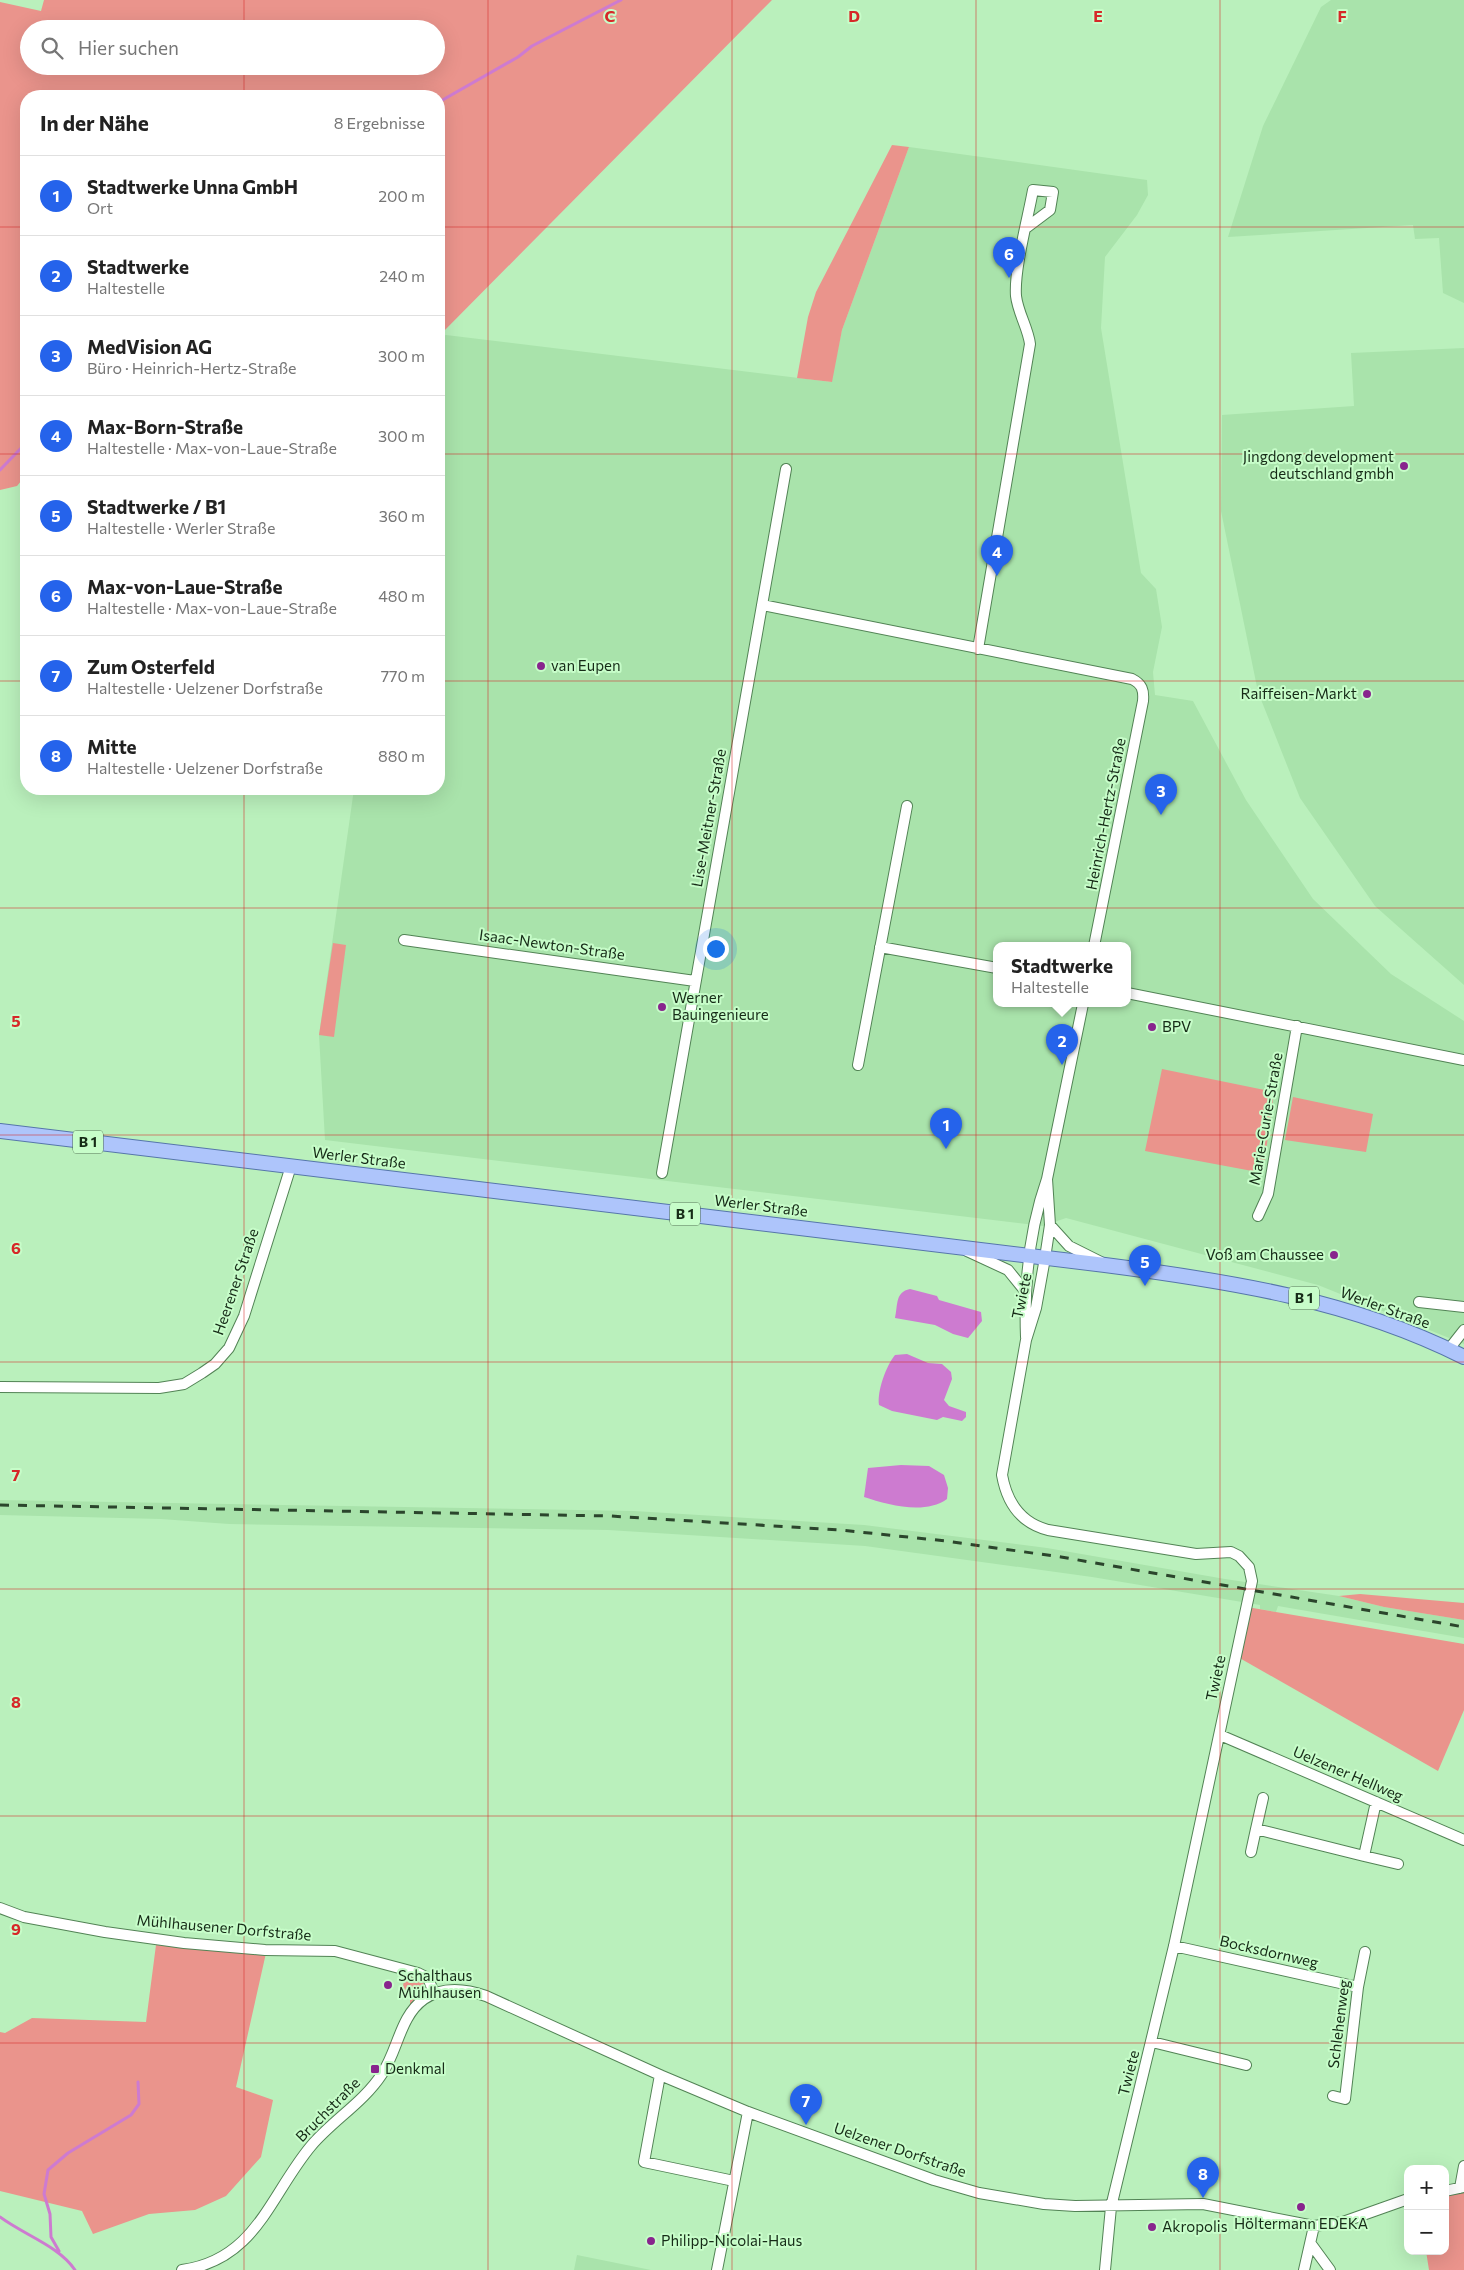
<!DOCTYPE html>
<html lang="de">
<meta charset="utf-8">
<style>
body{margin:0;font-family:Commissioner,sans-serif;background:#f2f2f2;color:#222}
.controls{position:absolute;right:15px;bottom:15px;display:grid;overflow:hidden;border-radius:10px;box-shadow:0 5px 20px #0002}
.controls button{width:45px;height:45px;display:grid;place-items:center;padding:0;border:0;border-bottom:1px solid #e0e0e0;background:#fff;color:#222;font:25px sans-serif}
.you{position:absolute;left:715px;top:948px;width:18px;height:18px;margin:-12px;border:4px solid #fff;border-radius:50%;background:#1a73e8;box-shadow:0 0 0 8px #1a73e833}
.badge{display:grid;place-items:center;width:32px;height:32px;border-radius:50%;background:#2563eb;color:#fff;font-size:16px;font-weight:700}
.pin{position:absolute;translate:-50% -41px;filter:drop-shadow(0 1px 2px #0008)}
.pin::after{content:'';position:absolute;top:26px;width:18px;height:15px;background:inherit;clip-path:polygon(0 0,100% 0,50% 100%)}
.popup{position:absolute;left:993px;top:942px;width:138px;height:65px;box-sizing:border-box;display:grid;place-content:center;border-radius:10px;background:#fff;filter:drop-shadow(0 1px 4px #0005);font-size:16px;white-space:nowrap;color:#767676}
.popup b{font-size:19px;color:#222}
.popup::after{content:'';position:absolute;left:50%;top:100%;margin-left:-10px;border:10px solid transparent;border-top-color:#fff}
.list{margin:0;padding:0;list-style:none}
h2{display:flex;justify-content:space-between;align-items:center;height:65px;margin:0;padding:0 20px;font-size:21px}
h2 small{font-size:16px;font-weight:400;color:#767676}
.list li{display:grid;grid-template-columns:32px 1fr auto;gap:15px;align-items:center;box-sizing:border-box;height:80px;padding:0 20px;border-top:1px solid #e0e0e0}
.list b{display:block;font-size:19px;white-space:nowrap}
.list p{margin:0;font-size:16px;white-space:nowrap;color:#767676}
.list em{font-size:16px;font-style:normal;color:#767676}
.icon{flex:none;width:28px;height:28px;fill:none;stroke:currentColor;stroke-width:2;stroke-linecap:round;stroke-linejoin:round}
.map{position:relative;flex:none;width:1464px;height:2270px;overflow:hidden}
.search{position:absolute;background:#fff;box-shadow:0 5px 20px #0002;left:20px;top:20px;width:425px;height:55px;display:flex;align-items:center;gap:12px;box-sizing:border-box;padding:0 18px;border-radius:28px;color:#767676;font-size:19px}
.panel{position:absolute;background:#fff;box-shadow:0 5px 20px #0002;left:20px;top:90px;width:425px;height:705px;border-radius:20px}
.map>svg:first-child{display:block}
</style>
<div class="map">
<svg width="1464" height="2270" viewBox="0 0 1464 2270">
<rect width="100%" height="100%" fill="#baf0bc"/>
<path fill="#a9e3ab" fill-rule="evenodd" d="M1331,0H1464V303L1443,293L1439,238L1415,239L1413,225L1228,237L1263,126L1321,7Z
M909,147L1147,180L1148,195L1137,215L1105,257L1101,328L1141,573L1156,589L1162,627L1153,672L1155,695L1193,701L1246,800L1313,899L1391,974L1464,1021V1344L1318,1285L1066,1218L1043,1226L325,1140L319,1035L354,789H439V337L446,335L831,382L842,330ZM997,946H1127V1004H997Z
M1464,348V985L1375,906L1300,798L1258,692L1221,511L1222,415L1354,406L1351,353Z
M0,1500L634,1511L864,1525L1047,1548L1225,1579L1339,1596L1384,1607L1464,1620V1638L1278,1606L1276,1612L1260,1609V1605L1092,1577L865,1546L608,1530L229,1524L161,1519L0,1515Z
M577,2255L651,2270H574Z"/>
<path fill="#ea948c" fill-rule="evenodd" d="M44,0H772L439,336V96H26V475L17,486L0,490V2L41,11ZM29,29H436V66H29Z
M892,145L909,147L842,330L832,382L797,378L808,317L816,292Z
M333,943L346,945L334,1037L319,1035Z
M1162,1069L1274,1092L1263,1173L1145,1151Z
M1293,1097L1373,1114L1366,1152L1285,1140Z
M1360,1594L1464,1603V1620L1384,1607L1339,1596Z
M1247,1607L1464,1644V1710L1438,1771L1236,1656Z
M156,1945L266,1953L236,2087L273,2100L261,2157L226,2196L195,2210L149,2214L93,2234L82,2211L0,2191V2032L5,2033L32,2018L146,2022Z
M405,1974L421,1980L424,1984L423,1992L410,2006V1995L402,1992Z
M1464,2187V2270H1429L1426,2251H1445V2191Z"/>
<path fill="#cd7bd0" d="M910,1289L937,1296L939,1300L981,1312L982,1321L968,1338L953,1334L935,1325L895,1318C898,1305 895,1292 910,1289Z
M907,1354L928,1363L942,1364L951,1372L952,1379L944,1400L949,1406L966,1412V1417L962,1421L943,1417L937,1420L892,1411L879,1405C877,1391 886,1366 895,1355Z
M901,1465L929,1466L944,1475L948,1488L947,1499C925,1515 888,1505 864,1497L868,1468Z"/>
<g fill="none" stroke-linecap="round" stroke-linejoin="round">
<path stroke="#cd7bd0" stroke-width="3" d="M439,102L518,57L532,46L621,0
M0,470L26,443
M0,2217C24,2235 59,2246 75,2270
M59,2251L51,2237L50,2214L44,2194L48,2170L68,2153L131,2115L139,2104L138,2082"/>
<g stroke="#528355" stroke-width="12">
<path id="minor" d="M762,605L1132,679C1142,684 1144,690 1143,701L1094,946
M978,649L1030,344C1028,328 1018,313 1016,296C1014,269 1028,218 1033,190L1053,192L1050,210L1026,228
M404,940L695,981
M880,947L997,968
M1127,993L1464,1060
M858,1065L907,806
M662,1173L786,469
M1047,1179L1050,1225L1045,1258L1036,1308L1026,1340L1002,1475C1007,1503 1021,1523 1048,1530L1196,1554L1231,1552L1239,1556L1249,1567L1252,1581L1174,1946L1111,2207L1105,2270
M1258,1216L1268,1194L1297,1026
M1050,1225L1069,1246L1101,1262
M967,1251L1008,1270L1025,1291
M1419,1302L1464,1307
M1026,1337C1024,1283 1029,1230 1047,1179L1083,1004
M1449,1349L1464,1330
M0,1387L159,1388L184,1384L202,1373L215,1364L229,1348L244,1316L291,1166
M1220,1735L1464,1840
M1263,1798L1256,1829L1364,1856L1376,1802
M1251,1852L1256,1829
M1364,1856L1398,1864
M0,1908L24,1917L105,1932L184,1943L265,1950L335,1951L418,1973L428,1978L434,1993
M1174,1946L1358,1987
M1152,2042L1246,2065
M660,2075L644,2162L734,2181
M1333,2096L1345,2099L1358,1987L1365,1952
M1460,2188L1464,2166
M1445,2191L1464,2187
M1311,2244L1330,2270
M182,2270C256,2260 270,2195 311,2146C333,2120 363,2103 382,2074C398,2050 400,2016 424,1999C443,1986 466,1989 486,1996L660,2075L748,2112L934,2180L979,2193L1044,2204L1075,2206L1203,2204L1314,2226L1343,2222L1408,2199
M717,2270L748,2112
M1304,2270L1314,2226"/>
</g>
<g stroke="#5676aa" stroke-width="16">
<path id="major" d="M0,1131L1105,1265C1229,1281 1351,1300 1464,1357"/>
</g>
<use href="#minor" stroke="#fff" stroke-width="10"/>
<use href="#major" stroke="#aec5fb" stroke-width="14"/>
<path stroke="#2b452c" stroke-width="3" stroke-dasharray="9 9" stroke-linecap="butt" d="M0,1505L610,1516L840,1530L946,1541L1061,1557L1464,1627"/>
</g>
<path fill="none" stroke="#d62828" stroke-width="1" stroke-opacity="0.55" d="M244,0V29M488,0V2270M732,0V2270M976,0V2270M1220,0V2270M244,66V96M0,227H26M439,227H1464M0,454H26M439,454H1464M0,681H26M439,681H1464M244,789V2270M0,908H1464M0,1135H1464M0,1362H1464M0,1589H1464M0,1816H1464M0,2043H1464"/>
<g fill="#88258d" stroke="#c7fdc9" stroke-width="2">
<circle cx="1404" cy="466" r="5"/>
<circle cx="541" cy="666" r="5"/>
<circle cx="1367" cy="694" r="5"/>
<circle cx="662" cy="1007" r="5"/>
<circle cx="1152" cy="1027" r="5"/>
<circle cx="1334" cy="1255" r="5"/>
<circle cx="388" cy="1985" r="5"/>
<rect x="370" y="2064" width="10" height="10" rx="2.5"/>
<circle cx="1301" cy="2207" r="5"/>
<circle cx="1152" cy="2227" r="5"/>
<circle cx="651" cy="2241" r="5"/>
</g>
<g text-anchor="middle" stroke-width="4" stroke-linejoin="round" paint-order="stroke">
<g fill="#c7fdc9" stroke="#4b6a4c" stroke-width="1">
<rect x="73" y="1130.5" width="30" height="23" rx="4"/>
<rect x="670" y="1202.5" width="30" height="23" rx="4"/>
<rect x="1289" y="1286.5" width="30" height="23" rx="4"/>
</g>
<g font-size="14" font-weight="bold" fill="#162b17">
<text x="88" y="1147">B 1</text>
<text x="685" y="1219">B 1</text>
<text x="1304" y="1303">B 1</text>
</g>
<g font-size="15" fill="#162b17" stroke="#c7fdc9" text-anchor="start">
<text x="1394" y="462" text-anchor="end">Jingdong development<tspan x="1394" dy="17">deutschland gmbh</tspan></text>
<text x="551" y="671">van Eupen</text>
<text x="1357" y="699" text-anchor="end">Raiffeisen-Markt</text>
<text x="672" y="1003">Werner<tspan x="672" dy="17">Bauingenieure</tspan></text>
<text x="1162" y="1032">BPV</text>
<text x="1324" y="1260" text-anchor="end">Voß am Chaussee</text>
<text x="398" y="1981">Schalthaus<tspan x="398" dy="17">Mühlhausen</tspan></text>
<text x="385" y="2074">Denkmal</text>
<text x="1301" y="2229" text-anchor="middle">Höltermann EDEKA</text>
<text x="1162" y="2232">Akropolis</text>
<text x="661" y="2246">Philipp-Nicolai-Haus</text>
</g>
<g font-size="15" fill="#162b17" stroke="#c7fdc9">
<text transform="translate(1106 814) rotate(-79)" y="5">Heinrich-Hertz-Straße</text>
<text transform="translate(709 818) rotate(-80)" y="5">Lise-Meitner-Straße</text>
<text transform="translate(552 945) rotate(8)" y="5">Isaac-Newton-Straße</text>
<text transform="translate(1266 1119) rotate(-80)" y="5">Marie-Curie-Straße</text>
<text transform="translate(359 1158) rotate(7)" y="5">Werler Straße</text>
<text transform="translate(761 1206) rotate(7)" y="5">Werler Straße</text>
<text transform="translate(236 1282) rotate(-71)" y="5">Heerener Straße</text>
<text transform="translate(1022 1296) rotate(-78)" y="5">Twiete</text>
<text transform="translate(1385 1308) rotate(20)" y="5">Werler Straße</text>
<text transform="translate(1216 1678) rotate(-78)" y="5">Twiete</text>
<text transform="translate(1348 1774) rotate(23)" y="5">Uelzener Hellweg</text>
<text transform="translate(224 1928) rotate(5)" y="5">Mühlhausener Dorfstraße</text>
<text transform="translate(1269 1952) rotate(13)" y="5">Bocksdornweg</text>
<text transform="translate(1339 2024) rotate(-83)" y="5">Schlehenweg</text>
<text transform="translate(1129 2073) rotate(-76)" y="5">Twiete</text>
<text transform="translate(328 2110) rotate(-45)" y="5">Bruchstraße</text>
<text transform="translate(900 2150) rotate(19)" y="5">Uelzener Dorfstraße</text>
</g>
</g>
<g font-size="16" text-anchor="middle" font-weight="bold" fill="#d62828" stroke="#c7fdc9" stroke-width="4" stroke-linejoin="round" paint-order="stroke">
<text x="610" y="22">C</text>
<text x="854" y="22">D</text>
<text x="1098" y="22">E</text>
<text x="1342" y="22">F</text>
<text x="16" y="1027">5</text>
<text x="16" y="1254">6</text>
<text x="16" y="1481">7</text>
<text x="16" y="1708">8</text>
<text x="16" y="1935">9</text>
</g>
</svg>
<div class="controls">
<button>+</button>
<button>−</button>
</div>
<div class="you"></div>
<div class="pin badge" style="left:946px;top:1149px">1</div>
<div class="pin badge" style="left:1062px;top:1065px">2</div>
<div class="popup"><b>Stadtwerke</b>Haltestelle</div>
<div class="pin badge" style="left:1161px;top:815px">3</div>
<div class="pin badge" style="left:997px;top:576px">4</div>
<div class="pin badge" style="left:1145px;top:1286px">5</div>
<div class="pin badge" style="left:1009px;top:278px">6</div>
<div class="pin badge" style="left:806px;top:2125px">7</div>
<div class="pin badge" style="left:1203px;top:2198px">8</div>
<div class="search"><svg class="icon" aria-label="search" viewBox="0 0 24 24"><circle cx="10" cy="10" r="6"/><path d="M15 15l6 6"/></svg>Hier suchen</div>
<section class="panel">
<h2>In der Nähe<small>8 Ergebnisse</small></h2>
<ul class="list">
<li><span class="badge">1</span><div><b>Stadtwerke Unna GmbH</b><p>Ort</p></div><em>200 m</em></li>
<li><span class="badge">2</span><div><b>Stadtwerke</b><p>Haltestelle</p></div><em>240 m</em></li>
<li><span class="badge">3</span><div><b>MedVision AG</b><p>Büro · Heinrich-Hertz-Straße</p></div><em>300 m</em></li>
<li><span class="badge">4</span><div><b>Max-Born-Straße</b><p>Haltestelle · Max-von-Laue-Straße</p></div><em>300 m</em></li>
<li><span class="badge">5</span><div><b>Stadtwerke / B1</b><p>Haltestelle · Werler Straße</p></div><em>360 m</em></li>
<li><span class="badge">6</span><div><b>Max-von-Laue-Straße</b><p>Haltestelle · Max-von-Laue-Straße</p></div><em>480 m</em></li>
<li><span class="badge">7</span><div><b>Zum Osterfeld</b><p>Haltestelle · Uelzener Dorfstraße</p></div><em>770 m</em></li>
<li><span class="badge">8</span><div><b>Mitte</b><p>Haltestelle · Uelzener Dorfstraße</p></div><em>880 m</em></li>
</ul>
</section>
</div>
